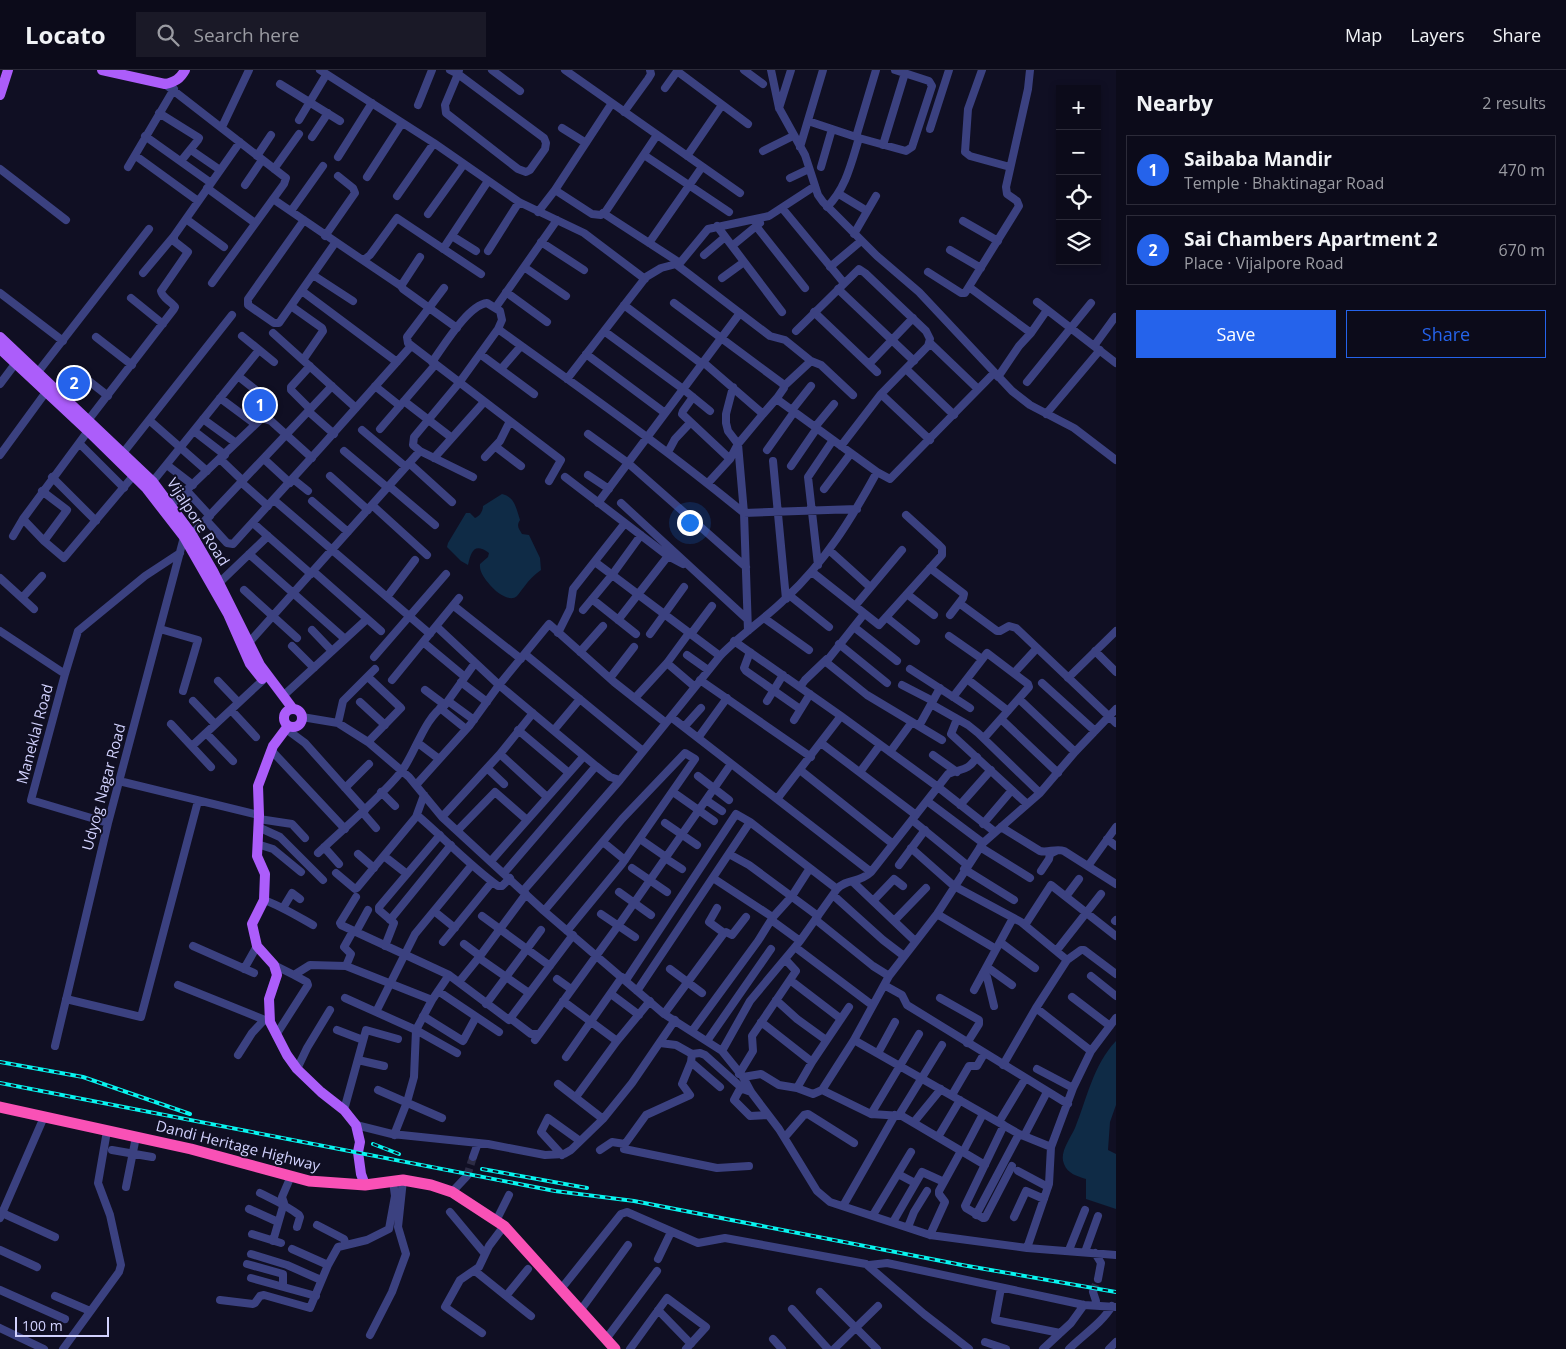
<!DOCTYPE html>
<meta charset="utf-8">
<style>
body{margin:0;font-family:"Open Sans",sans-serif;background:#1a1927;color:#f1f3f6}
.controls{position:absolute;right:15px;top:15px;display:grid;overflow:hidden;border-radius:0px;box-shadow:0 2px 8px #0003}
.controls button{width:45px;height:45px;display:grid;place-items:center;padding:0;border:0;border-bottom:1px solid #2c2b39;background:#0c0b1a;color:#f1f3f6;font:25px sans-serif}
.scale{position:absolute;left:15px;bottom:12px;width:94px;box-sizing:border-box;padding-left:5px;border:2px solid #d2d2fe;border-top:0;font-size:14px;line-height:18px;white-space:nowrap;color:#d2d2fe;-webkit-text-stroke:4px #100f23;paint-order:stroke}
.you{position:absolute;left:689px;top:452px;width:18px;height:18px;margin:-12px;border:4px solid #fff;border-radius:50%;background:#1a73e8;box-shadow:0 0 0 8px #1a73e833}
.badge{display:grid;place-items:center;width:32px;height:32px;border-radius:50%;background:#2563eb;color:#fff;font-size:16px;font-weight:700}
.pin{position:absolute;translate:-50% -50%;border:2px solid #fff;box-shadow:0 1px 5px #0006}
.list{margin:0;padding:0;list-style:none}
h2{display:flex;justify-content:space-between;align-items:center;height:65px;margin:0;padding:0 20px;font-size:21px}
h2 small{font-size:16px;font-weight:400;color:#9a9ba2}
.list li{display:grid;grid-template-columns:32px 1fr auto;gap:15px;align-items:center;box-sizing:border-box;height:70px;margin:0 10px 10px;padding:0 10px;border:1px solid #2c2b39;border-radius:0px}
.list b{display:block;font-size:19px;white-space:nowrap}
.list p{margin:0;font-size:16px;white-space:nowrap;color:#9a9ba2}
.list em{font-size:16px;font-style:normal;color:#9a9ba2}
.actions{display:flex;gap:10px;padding:15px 20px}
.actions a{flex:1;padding:11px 0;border:1px solid #2563eb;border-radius:0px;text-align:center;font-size:18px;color:#2563eb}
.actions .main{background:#2563eb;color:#fff}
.icon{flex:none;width:28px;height:28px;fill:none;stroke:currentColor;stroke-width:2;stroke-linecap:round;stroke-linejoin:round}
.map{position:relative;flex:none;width:1116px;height:1279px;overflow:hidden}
header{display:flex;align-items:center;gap:30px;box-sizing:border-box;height:70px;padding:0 25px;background:#0c0b1a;border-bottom:1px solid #2c2b39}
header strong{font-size:24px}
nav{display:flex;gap:28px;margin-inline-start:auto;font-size:18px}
.search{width:350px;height:45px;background:#1a1927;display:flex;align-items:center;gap:12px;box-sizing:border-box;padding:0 18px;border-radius:0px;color:#9a9ba2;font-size:19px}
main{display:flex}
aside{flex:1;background:#0c0b1a}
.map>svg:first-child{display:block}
</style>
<header>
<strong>Locato</strong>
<div class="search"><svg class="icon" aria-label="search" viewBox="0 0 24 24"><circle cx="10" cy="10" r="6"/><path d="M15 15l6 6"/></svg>Search here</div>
<nav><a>Map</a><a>Layers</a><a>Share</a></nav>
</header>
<main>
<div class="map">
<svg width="1116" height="1279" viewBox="0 0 1116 1279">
<rect width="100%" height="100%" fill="#100f23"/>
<path fill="#0f2b46" d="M502,424C515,427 516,438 520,450C516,456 519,459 522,464L529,465L540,488L541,500C534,505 529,510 524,517C522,519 519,524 517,526C509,533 495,521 490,515C485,509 479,502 480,494L488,487L489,483C474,472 471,482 468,495L461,491L447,477L448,473L466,443H470L475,448C480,446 483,441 483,436Z
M1116,971V1035L1110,1052L1108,1080L1116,1084V1139L1086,1129V1109C1077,1106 1068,1104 1064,1094C1059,1083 1070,1069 1075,1058C1087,1029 1093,995 1116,971Z"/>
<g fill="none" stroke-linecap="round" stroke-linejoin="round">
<path stroke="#2d2c44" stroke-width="8" stroke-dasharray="8 4" stroke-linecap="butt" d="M467,1106L473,1087
M1093,1222L1098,1209"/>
<path stroke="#3b4180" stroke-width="8" d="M320,0L434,73L519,132L584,163L645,209
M450,0L458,4L544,68L546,73L545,79L530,100L526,102L518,99L446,43L445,35L458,4L459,0
M492,0L520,21
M744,0L763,14
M771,0L779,38L805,85L818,125L823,132L877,186L919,222L1012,321L1030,335L1074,358L1116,390
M982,0L968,39L965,82L970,86L1010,97
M677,1L748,54
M165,14L286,108L284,114L212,213
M280,14L340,51
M665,18L678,0
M612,33L740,123
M418,35L432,0
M779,38L791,0
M624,42L648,9L651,4L650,0
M159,43L199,68L198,70L181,91
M299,50L326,5
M808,51L859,68L906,81L912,77L932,16L929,11L895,0
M222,57L249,0
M562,58L586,73
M930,59L949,0
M145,66L211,113
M312,67L328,43
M856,67L876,0
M883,75L905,3
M800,77L823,0
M191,80L220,100
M763,81L793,66
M644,85L729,142
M136,86L198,131
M257,86L271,65
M687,86L722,35
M338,87L372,33
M128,97L174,19
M821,97L832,59
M0,99L66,150
M274,99L299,64
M367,107L402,53
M790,108L809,99
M245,115L262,90
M207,118L255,153
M555,120L592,144L601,145L606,141L657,65
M839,124L867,141
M397,126L434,73
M273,129L361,189H365L370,185L397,148L481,204
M827,137C846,118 851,94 859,68
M782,138L844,213
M291,141L323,96
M538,142L555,120L612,33L565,0
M603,143L680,193
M428,144L464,94
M186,149L224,177
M304,150L248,229V235L274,253H279L335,173
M963,151L998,171
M717,156L782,242
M756,156L805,218
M854,164L876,126
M325,166L355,123L353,118L338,106
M452,166L476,181
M541,172L584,200
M649,173L702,97
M732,176L760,153
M443,179L488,111
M950,180L981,198
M488,181L519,132
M704,185L725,167
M420,187L401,216L403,219L457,258
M361,189L401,216
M677,195L770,266L785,270L790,274L811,291L821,295L853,325
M524,197L566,226
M830,197L861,171
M928,202L961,223H965L1019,136L1017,131L1007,124L1006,117L1028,19L1030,0
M143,203L174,166
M313,205L353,231
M722,208L744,192
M969,217L1031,263
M444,218L407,267L408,273L561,390L549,411
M838,219L914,291
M302,221L397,292
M506,222L547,252
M0,223L63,271
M131,228L163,254
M1037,232L1116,293
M674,233L783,314L784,318L777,328L778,330L877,402L890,409L994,303
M624,235L702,294
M291,236L322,258L323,261L303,290
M496,237L557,150
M814,242L877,302
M498,259C581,319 665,378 744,443L857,439
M604,261L683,319L710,341
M796,261L859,199L865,203L926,261L930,269L928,276L881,324L841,376
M273,263L356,338
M242,266L274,292
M96,267L132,295
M930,273L978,319
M1094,276L1115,247
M480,284L534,324
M586,284L665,343
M432,292C443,277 468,235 487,233L500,241L502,250L498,259L459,313L414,367L413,375L420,381L473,407
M703,292L763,344L777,328
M869,294L913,248
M310,296L291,317V320L310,339
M501,299L521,276
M906,299L954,345
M38,302L149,159
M238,306L257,321
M998,307L1019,276L1031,263L1047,240
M85,308L108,326
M567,309L646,207L661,198L680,193L708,159L769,146L815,116
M1027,312L1091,233
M0,314L18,290
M375,316L400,336
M784,316L811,291
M733,317L726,344V353L728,361L738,374L744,443L748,561
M881,324L930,370
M693,327L683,341L682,344L730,389
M220,328L255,354
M404,331L452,368
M792,340L811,316
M308,341L334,364
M1046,344L1100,280
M203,349L236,373
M149,350L207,401
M86,353L174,239L175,237C171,231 162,228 161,221L188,182L174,171V166L240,72
M815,357L834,334
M380,359L435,295
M362,360L406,397
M88,361L23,449L44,471L64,488L134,405
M194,361L225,385
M588,364L628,393L746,497
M79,373L124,418
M496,377L521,396
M767,380L794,342
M344,381L388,418
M668,382L675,369L690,353
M123,383L232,245
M0,385L46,322
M485,387L500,371L510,351
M434,388L484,332
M220,389L243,411
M264,389L290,413
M773,391L786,529
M409,393L452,432
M167,395L193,415
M791,396L817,358
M588,405L609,419
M330,406L368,440
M52,407L96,451
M565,407L668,486L683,494
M293,409L308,421
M242,413L268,436
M708,413L730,389L738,374L763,344
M150,415L259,280
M389,416L435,455
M824,419L851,383
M42,421L67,440L44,471
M187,421L210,446
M274,430L430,564
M312,431L348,462
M598,433L740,243
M621,433L747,549
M171,435L262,348L271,351L312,388
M372,435L427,485
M206,450L227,473L233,474L322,376L411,276
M253,453L311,504
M13,466L23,449
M829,480L870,517
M249,484L345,569
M595,492L720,586
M818,495L808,407L833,370
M930,498L964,524L963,528L950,545
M313,501L381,561
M812,502L879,555L942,485V478L939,475L906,445
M0,508L34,539
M219,513L268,466
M244,520L297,568
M907,524L934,545
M789,525L829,557
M387,527L415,490
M22,528L42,506
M592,529L636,564
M959,533L997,561H1000L1009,556L1016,558L1116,653
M454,536L521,589
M855,536L902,480
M583,540L612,505L641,465
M864,544L826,592L867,625L942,670
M886,547L916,571
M764,548L809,580
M618,550L668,486
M437,557L499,615L596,696L610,707L620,710
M854,557L897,591
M160,559L198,570L183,621
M312,560L332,581
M0,561L65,604L31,730L108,753
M558,563L570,539L573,519L625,453
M650,564L684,517
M691,564L712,536
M949,566L982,589
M734,571L841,646L938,717L995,762
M423,572L465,607
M839,574L887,613
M246,576L420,381
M292,576L314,598
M1095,581L1116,602
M580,582L603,556
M750,582L744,598L746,601L800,639
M525,584L643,681
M687,585L708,600
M374,587L446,504
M667,593L695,617
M910,599L970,638
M1014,603L1037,578
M65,604L78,561L145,506L180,483
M610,608L634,577
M1068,608L1116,561
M967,609L1008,641
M392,610L459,528
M700,610L811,687
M218,611L238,632
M461,612L487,632
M1042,613L1095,661
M902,615L933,631
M800,617L805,610L827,589
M425,620L445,635
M283,626L367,549
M953,627L987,583L1028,614L1029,617L984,668
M635,628L667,593L689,563
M1019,629L1075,682
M193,631L215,654
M448,631L474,650
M767,631L783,605
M360,632L385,655
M931,634L968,655L978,663L1040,723
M440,638L466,659
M231,640L256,667
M302,647L338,653L368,672L409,707L442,747L544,841L664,944L722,981L743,1007L751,1022L779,1059L817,1121L830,1132L930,1165L1027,1178L1116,1185
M671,647L871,802
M957,649L951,664L1027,734
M1001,649L1058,703
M794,650L810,624
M338,653L343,631L375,599
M171,654L211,697
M919,656L940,618
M684,657L701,638
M286,659L305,673L365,740
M518,660L569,703
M554,660L580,629
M206,663L233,691
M698,668L727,628
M368,672L401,638L368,607
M418,673L439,689
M821,673L916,745
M192,676L263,610
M271,680L345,759
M890,682L912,652
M500,684L547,727
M933,685L957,702
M487,698L504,714
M800,700L893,774
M860,702L880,675
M698,706L729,730
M119,711L259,745
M416,715L470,655L499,615L549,554L614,612L666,653
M345,718L369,694
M381,722L395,736
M673,722L714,751
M777,729L841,646
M706,730L722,741
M927,731L983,773
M960,735L991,700
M363,743L376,758
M417,745C444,768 469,795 498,816H502L510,808
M442,747L500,684L533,643
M259,749L292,754L305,768
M912,750L967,795
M665,753L697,775
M983,754L1012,720
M258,757L280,767L323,810
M1001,757L1040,781C1048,783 1056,778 1064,781L1116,814
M457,761L495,722L527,750
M640,769L666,787
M1107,769L1116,776
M603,772L625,790
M257,774L273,779L301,802
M324,777L339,794
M980,777L1030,808
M911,778L954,816L1021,852L1067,890L1036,938L1003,995
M318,783C346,756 376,732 401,702C416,682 424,648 445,635L475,593
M358,784L374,798
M729,784L749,795L818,846
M384,786L407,804
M665,788L682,799
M491,791L584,686
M899,795L925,760
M1088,796L1116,757
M632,798L667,822
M964,799L1014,830
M1041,801L1049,789L1050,784L1056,781
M336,803L355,819L357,818L416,747L424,725
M504,803L596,696
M713,808L771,846L774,852L800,871
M853,812L915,871
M523,821L620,710L720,586C740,565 765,549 786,528C825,492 852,448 877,402
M619,822L651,845
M833,825L883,870L904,886
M1067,825L1079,809
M356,827L340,853L341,855L449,905L509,950L573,865
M264,830C281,836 297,846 313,855
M873,831L894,809L903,816
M283,838L292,823L300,829
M717,838L709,852L724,863
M434,841L455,858
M544,841L622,749L685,683L695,689L622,794L567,861
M601,844L635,867
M937,844L996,879
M482,846L550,896
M390,850L451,775
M816,850L873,896L889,906
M894,851L926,818
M1115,851L1116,850
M1025,855L1051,815L1116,866
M356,862L368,840
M443,872L492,812
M1000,872L1035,898
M464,874L480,886
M193,876L254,903
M385,876L394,853L379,840V837L440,765
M795,877L872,935
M1057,880L1101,824
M479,888L529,923
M1067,890L1081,880H1084L1116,904
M274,895L294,905L310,895L346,896L432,930
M346,896L351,884L344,877L353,861
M987,897L1012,915
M244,899L257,876
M670,899L702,923
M983,903L987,907L994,936
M1091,906L1116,926
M557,909L571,919
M626,910L736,744L750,752L837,819
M790,910L841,949
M459,912L480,886L526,824
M178,915L270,952
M884,915L902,925L907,935L1068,1034
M974,920L1013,848
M438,921L499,962
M637,921L750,752
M611,924L639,945
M1072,927L1110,956
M345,928L416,960L457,983
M940,928L979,950V954L967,973
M66,929L141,947L198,731
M776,930L797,949L826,970
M563,931L617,971
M486,934L541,860
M1036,938L1091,981
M376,942L415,864L471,796
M664,944L724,863L726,862L732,865L746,847
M423,946L463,971L476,947
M510,948L531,964H539
M761,952L812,992
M337,960L363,970
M692,961L758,871L773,847L792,826L810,798
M276,965L308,915L307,912L294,905
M535,970L618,856L731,694
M854,970L1019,1064L1051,1077
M707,971L771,879
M660,973L676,975L692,984L700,983L705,985L743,1019L751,1022
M55,976L108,753L184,467L195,461L332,316
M722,981L750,931L800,871L837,819C847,808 858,814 871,802L948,704C962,698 967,702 977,687
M878,983L895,952
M692,984L691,992L682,1014L690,1025L646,1045L625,1074L624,1079L717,1098L749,1096
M238,985L252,963L264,950
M566,987L622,907
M358,990L384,996
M691,992L720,1017
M297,999L307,978L330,940
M1037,999L1073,1018
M739,1004L753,981L752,966L796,901L785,889
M743,1007L761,1004L779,1015L797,1018L813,1024L822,1020L854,970L889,906L937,844L983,773L1040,723L1075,682L1116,639
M558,1014L603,1049
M741,1017L734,1030L750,1046L768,1045
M797,1018L812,992L849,937
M378,1020L442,1048
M822,1020L871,1044L902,1046L985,1095
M952,1025L969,996H977L984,984
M576,1027L617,971L650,931
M344,1040L366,960L398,969
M871,1044L919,964
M899,1045L942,975
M914,1052L941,1019
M999,1052L1025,1009
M356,1055L392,1064L488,1074L545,1085L564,1084L571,1080L603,1049L632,1013L675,950
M1004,1055L965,1136L966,1138L983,1148H985L1012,1096
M394,1065L407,1032L414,1007L416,960L432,930L449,905
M1024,1066L1047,1022
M785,1067L804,1045L808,1044L854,1073
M938,1067L960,1030
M112,1080L152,1087
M600,1080L612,1072L625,1074
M963,1082L983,1044
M562,1085L541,1062L548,1048L580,1071
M473,1087L478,1073
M1018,1101L1048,1117
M898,1104L915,1113
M126,1117L136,1067
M452,1122L467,1106
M260,1123C274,1130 286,1135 299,1145L300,1147L297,1157
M843,1136L895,1045
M249,1139L278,1152
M0,1142L55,1167
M450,1142L485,1184
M873,1145L911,1082
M976,1145L1019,1064
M1014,1147L1026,1121L1044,1129
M0,1148L44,1047
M496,1151L509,1125
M893,1152L922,1102L944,1112
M317,1155L344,1169L346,1175
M908,1157L914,1142L927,1121
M252,1164L281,1173
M930,1165L945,1132L939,1124V1121L961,1081
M273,1171L284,1133L282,1127L291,1106
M1027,1178L1049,1114L1051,1077L1073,1018L1091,981L1116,948
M292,1179L328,1195
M0,1180L37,1197
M1069,1180L1085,1140
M1085,1182L1098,1146
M1095,1183L1101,1193L1098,1209
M251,1184L287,1195L321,1210
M658,1189L671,1162
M247,1194L283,1204V1216
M869,1195L887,1193L1084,1235L1116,1237
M475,1201L531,1246
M251,1208L316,1226
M1001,1218L995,1250L1060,1263
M561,1219L621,1144L627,1142L698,1173L725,1168L866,1194L924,1244L969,1279
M0,1220L65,1249
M820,1222L877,1279
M1093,1222L1096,1231L1095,1235
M55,1226L90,1241
M506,1226L528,1199
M220,1230L253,1234L255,1233L260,1226L264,1225L310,1238L328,1195L338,1177L367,1170L389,1159L395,1126L393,1111
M792,1239L828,1279
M658,1240L691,1274
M580,1241L628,1175
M0,1258L44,1279
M482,1263L445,1237L460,1210L479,1197L489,1176L504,1156
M370,1265L392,1222L406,1184L398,1157L403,1110
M606,1269L657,1201
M773,1269L782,1279
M985,1272L1006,1279
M63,1279L119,1202L121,1195L110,1145L98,1113L107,1061
M630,1279L667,1228L706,1257L686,1279
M834,1279L878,1236
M1043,1279L1071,1253L1084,1235
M1069,1279C1083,1265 1102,1253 1112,1236
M1109,1279L1116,1272"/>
<path stroke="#ac5dfa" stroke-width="10" d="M102,0L165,14C175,12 180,9 185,0
M0,25L8,0
M0,267L153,412L191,463L213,501L260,595L293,639
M0,279L88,361L146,418L184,467L228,544L250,594L262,609
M284 648a9 9 0 1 1 18 0a9 9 0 1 1-18 0Z
M288,656L273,676L258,716L259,745L257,786L265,804L264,830L252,854L257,876L274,895L277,905L269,929L270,952L287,985L297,999L321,1022L344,1040L356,1055L360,1072L358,1082L361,1104L365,1115"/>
<path stroke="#f951b6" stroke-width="11" d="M0,1037L191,1079L309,1111L365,1115L403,1110L431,1115L452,1122L504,1156L615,1279"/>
<g stroke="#08f4ef" stroke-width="4">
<path id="rail" d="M0,992L83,1007L190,1044
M0,1013L555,1121L634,1131L962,1195L1116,1222
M373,1074L399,1084
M482,1099L587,1118"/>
</g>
<use href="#rail" stroke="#100f23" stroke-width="2" stroke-dasharray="5.5" stroke-linecap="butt"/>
</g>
<g text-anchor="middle" stroke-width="4" stroke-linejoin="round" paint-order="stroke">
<g font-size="15" fill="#d2d2fe" stroke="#100f23">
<text transform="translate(198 452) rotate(57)" y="5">Vijalpore Road</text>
<text transform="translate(35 664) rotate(-75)" y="5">Maneklal Road</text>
<text transform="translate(104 717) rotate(-75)" y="5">Udyog Nagar Road</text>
<text transform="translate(238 1076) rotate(14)" y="5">Dandi Heritage Highway</text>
</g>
</g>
</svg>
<div class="controls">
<button>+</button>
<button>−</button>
<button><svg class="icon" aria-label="locate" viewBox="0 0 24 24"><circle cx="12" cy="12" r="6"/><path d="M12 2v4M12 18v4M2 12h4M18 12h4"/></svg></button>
<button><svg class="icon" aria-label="layers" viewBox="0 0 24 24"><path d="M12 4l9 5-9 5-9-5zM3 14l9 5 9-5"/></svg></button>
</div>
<div class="scale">100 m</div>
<div class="you"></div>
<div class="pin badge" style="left:260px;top:335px">1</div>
<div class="pin badge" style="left:74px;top:313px">2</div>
</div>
<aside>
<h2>Nearby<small>2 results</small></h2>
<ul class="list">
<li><span class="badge">1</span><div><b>Saibaba Mandir</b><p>Temple · Bhaktinagar Road</p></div><em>470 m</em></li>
<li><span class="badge">2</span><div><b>Sai Chambers Apartment 2</b><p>Place · Vijalpore Road</p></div><em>670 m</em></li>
</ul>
<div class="actions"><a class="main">Save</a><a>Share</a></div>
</aside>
</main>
